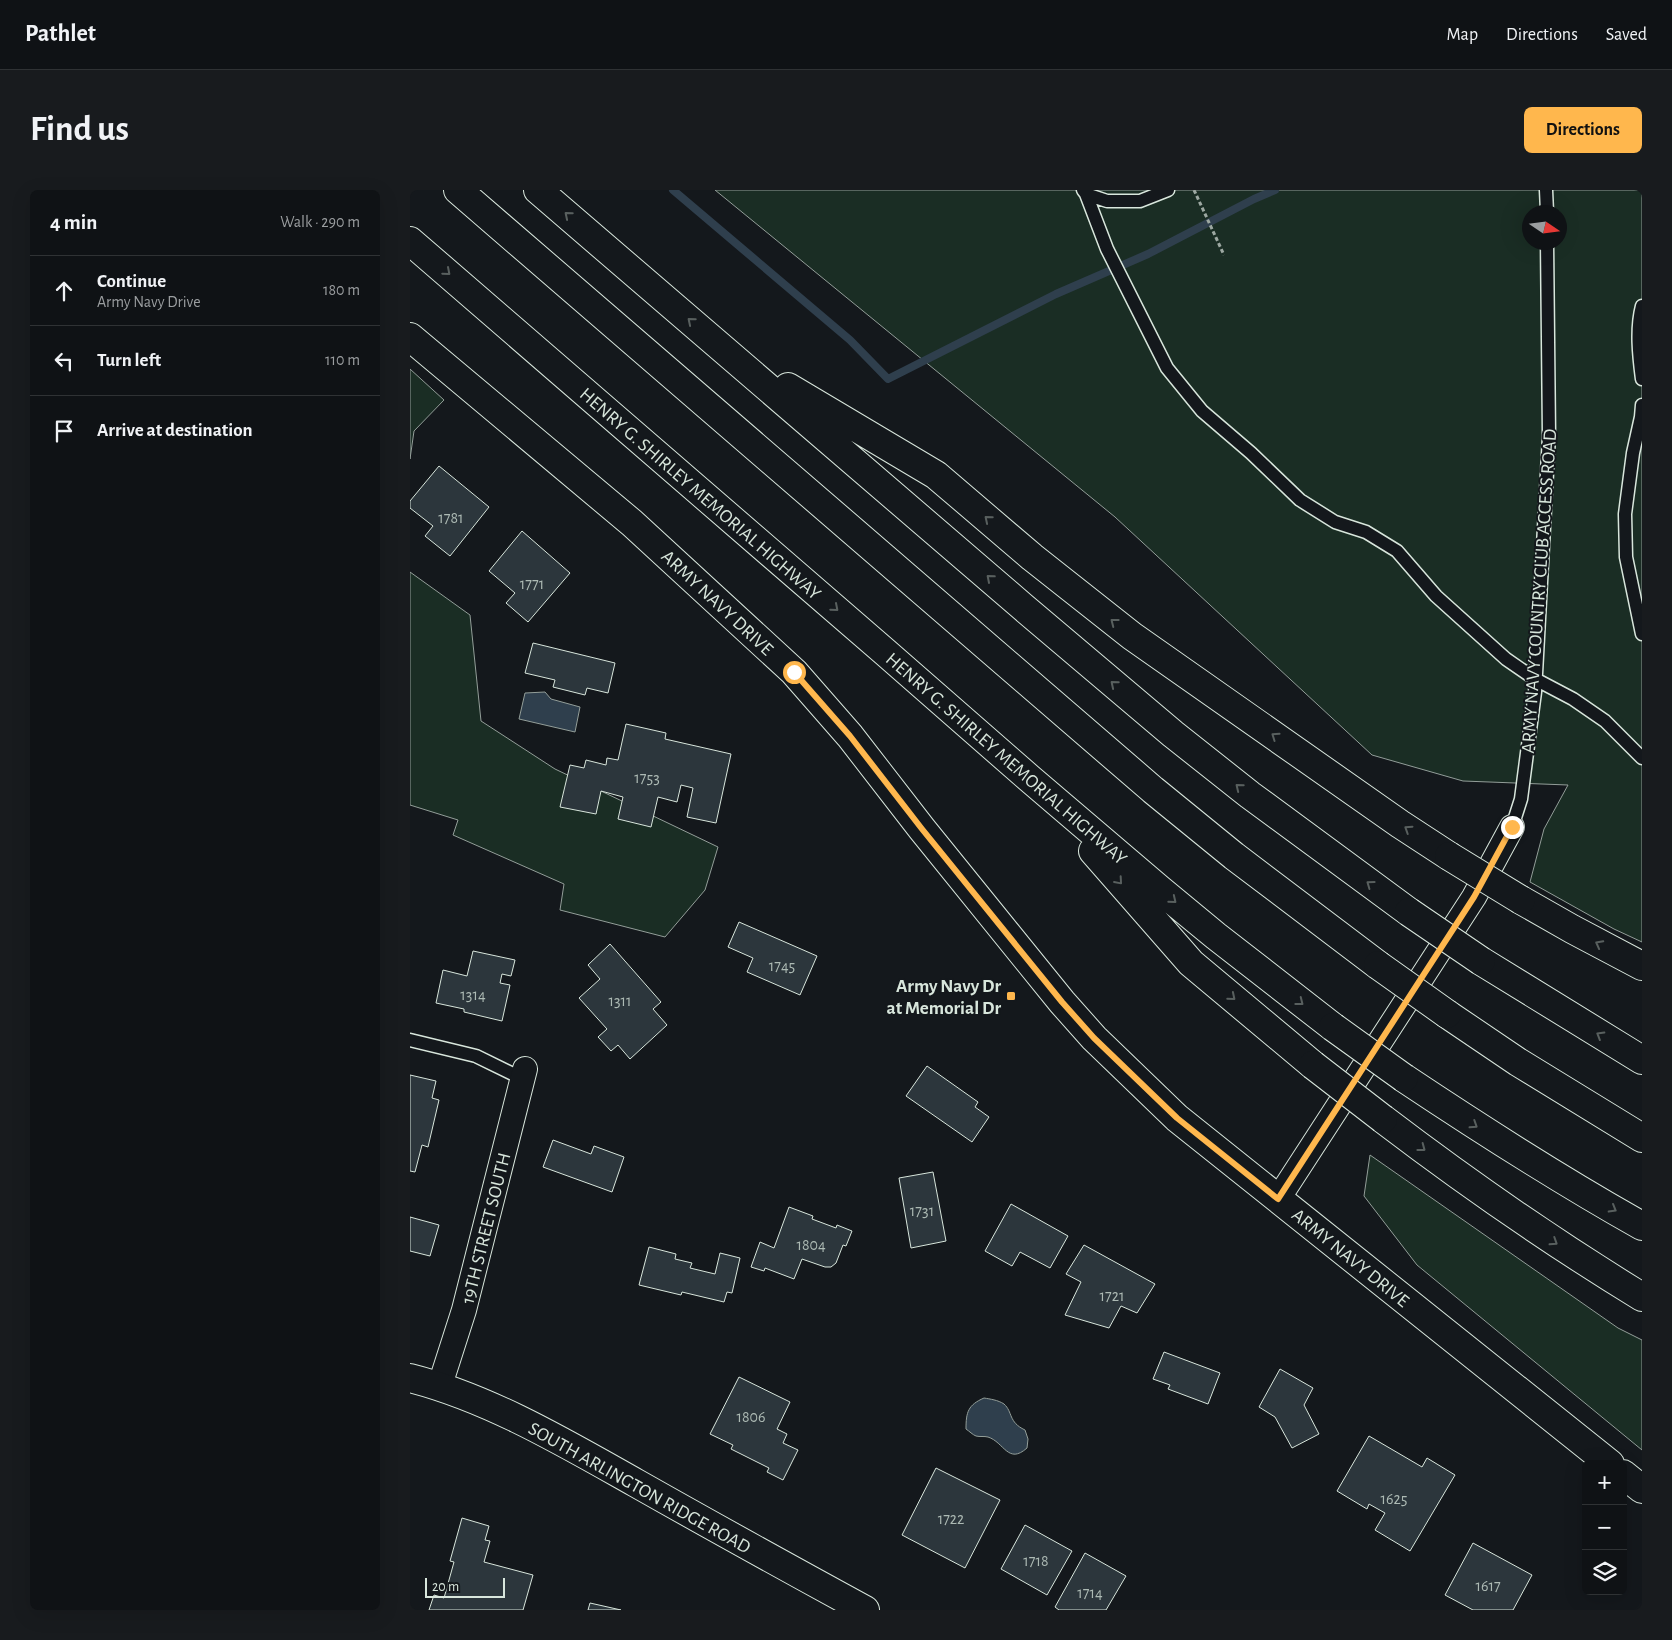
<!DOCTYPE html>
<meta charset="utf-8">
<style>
body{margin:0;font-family:"Alegreya Sans",sans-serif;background:#181b1e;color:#f1f3f6}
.controls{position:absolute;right:15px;bottom:15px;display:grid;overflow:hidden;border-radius:8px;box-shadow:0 5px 20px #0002}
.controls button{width:45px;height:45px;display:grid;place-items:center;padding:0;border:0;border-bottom:1px solid #2f3234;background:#0f1215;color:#f1f3f6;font:25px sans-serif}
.compass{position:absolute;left:1112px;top:15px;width:45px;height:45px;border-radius:50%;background:#0f1215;box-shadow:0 5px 20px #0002;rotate:103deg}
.scale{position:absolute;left:15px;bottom:12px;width:80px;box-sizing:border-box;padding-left:5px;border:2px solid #d8e6dc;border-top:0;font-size:14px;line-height:18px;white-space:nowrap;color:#d8e6dc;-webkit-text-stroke:4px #14181c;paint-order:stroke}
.stop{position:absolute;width:15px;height:15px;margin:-11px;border:4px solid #ffb74d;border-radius:50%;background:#fff}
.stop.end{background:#ffb74d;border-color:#fff;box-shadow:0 1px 5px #0008}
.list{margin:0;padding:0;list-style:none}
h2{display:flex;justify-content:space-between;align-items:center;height:65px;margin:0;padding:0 20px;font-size:21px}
h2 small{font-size:16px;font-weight:400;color:#9b9ea0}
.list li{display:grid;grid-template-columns:32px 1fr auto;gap:15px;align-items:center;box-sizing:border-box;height:70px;padding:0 20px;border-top:1px solid #2f3234}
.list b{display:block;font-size:19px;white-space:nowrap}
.list p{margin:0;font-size:16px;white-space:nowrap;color:#9b9ea0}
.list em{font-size:16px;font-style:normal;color:#9b9ea0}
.icon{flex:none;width:28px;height:28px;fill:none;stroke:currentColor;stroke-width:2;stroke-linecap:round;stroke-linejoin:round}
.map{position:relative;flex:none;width:1232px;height:1420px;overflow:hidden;border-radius:8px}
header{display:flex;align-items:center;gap:30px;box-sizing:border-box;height:70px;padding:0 25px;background:#0f1215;border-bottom:1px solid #2f3234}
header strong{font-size:24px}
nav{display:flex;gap:28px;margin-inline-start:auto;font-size:18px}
.intro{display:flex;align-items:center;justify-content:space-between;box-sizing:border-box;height:120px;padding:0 30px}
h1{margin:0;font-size:35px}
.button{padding:12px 22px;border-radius:8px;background:#ffb74d;color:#111;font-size:18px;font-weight:700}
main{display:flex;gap:30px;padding:0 30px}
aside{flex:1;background:#0f1215;border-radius:8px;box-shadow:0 5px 20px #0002}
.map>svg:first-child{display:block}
</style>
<header>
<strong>Pathlet</strong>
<nav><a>Map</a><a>Directions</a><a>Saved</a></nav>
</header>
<div class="intro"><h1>Find us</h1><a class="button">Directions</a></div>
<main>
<aside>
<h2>4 min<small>Walk · 290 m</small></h2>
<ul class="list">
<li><svg class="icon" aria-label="ahead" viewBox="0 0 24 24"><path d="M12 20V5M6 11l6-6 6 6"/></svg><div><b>Continue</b><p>Army Navy Drive</p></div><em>180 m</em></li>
<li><svg class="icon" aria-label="left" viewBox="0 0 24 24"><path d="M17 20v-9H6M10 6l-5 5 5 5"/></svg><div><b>Turn left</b></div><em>110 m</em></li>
<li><svg class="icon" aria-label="arrive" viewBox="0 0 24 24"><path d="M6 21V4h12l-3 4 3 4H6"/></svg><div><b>Arrive at destination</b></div></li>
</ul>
</aside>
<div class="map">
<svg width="1232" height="1420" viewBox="0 0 1232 1420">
<rect width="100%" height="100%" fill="#14181c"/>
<path fill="#1a2d24" stroke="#939e99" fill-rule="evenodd" d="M305,0H1232V752L1204,739L1120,692L1134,639L1158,595L1053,591L962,565L705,327ZM1120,22H1150V52H1120Z
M0,179L34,210L4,241L0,269Z
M0,382L60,425L71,531L145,579L308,657L295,700L255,747L150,720L154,694L43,645L48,630L0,615Z
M960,965L1208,1138L1232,1150V1260L1007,1075L954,1006Z"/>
<path fill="#2f3f4d" stroke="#939e99" d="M135,502L141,509L170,517L165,542L109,529L115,503Z
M574,1208C580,1209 588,1210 594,1214C603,1222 598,1232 615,1240L618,1249L617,1258C598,1275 594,1252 578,1247C574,1246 570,1247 566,1246C563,1245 559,1241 556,1239C556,1222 558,1215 574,1208Z"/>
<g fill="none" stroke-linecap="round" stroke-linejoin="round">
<path stroke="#2f3f4d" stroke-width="8" d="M263,0L440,150L478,189L646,104L738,64L844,9L865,0"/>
</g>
<path fill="#2c363c" stroke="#d8e6dc" d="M29,276L79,317L40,366L15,346L23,336L0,318V311Z
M112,341L160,383L118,432L96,413L105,403L79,381Z
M123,453L205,473L198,503L177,498L175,505L143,497L145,490L115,483Z
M216,534L256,543L255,549L321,564L306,633L277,627L283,598L271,595L267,612L248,607L241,637L208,629L213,607L191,601L186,624L150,617L160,575L174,578L176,570L196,575L197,568L208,570Z
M329,732L407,766L390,805L337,782L343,768L318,757Z
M200,754L251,812L243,819L257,835L220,869L208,855L201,861L188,847L197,839L169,808L190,789L178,775Z
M63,761L105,770L101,786L92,784L90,793L100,795L92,831L54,822V819L26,813L33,780L57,786Z
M517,876L568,912L565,917L579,927L562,952L496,906Z
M0,885L26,891L22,908L29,910L18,957L12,955L5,982L0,981Z
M143,950L181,964L184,956L214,967L202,1002L133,977Z
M523,982L536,1051L501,1058L489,988Z
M601,1014L658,1046L640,1078L610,1062L602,1076L575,1061Z
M379,1017L403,1026L402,1029L426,1038L427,1035L442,1041L436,1056L433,1055L426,1073L421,1077H415L392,1069L384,1089L355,1078L354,1081L341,1077L350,1052L364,1058Z
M0,1027L29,1035L20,1066L0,1061Z
M674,1055L745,1094L727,1123L711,1116L699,1138L655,1125L671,1092L656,1084Z
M239,1057L266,1064L265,1069L282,1073L280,1078L305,1084L310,1063L330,1068L322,1103L317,1102L314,1112L272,1102L271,1105L229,1095Z
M754,1162L810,1183L798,1214L758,1199L760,1195L743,1189Z
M870,1179L903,1198L894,1215L909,1244L882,1258L865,1227L849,1217Z
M329,1187L380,1212L367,1239L377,1244L373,1253L388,1260L373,1290L357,1282L359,1278L321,1259L323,1255L300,1244Z
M959,1246L1012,1277L1017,1268L1045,1285L1000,1361L965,1340L975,1323L959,1314L957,1319L927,1301Z
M526,1278L590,1310L555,1378L492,1345Z
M52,1328L79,1336L75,1350L80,1351L74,1372L123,1385L113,1420H19L24,1405L34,1408L44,1372L40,1371Z
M615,1335L662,1361L637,1405L591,1379Z
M1063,1353L1122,1385L1103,1420H1063L1035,1405Z
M675,1363L716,1386L696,1420H649L645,1417Z
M180,1413L211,1420H178Z"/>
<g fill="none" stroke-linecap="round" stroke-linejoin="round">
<g stroke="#d8e6dc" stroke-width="15">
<path id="lane" d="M673,0L676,4L697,59L757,178L792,221L841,263L890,310L925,332L956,342L987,361L1026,406L1096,469L1125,489L1163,509L1195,531L1232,568
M1136,0L1137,22
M676,4L697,11H730L758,0
M1232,116C1226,139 1229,166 1232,189
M1232,215L1231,227L1223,263L1215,324L1216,367L1232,444
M1102,637L1111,609L1125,502L1139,246L1137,52
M0,850L66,866L113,889"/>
</g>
<g stroke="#d8e6dc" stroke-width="26">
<path id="street" d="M868,1009L1064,707L1102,637
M30,1195L54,1120L115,879"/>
</g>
<g stroke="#d8e6dc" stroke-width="30">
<path id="secondary" d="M0,147L222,333L384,482L440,546L512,639L652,812L684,848L767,928L1200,1274
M0,1188C79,1208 155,1253 226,1293C302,1336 378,1378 455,1420
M1213,1284L1232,1299"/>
</g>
<g stroke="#d8e6dc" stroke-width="30">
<path id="highway" d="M48,0L743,600L824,666L968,775
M128,0L613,417L763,544L840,605L999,722
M0,51L475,462L619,588L749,699L806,746L923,837
M378,197L526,285L622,367L722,446L990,634L1039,666
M683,661L781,773L903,875
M1111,710L1162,739L1232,776
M1071,771L1232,870
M1037,824L1108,872L1232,948
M994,888C1072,940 1150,990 1232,1036
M973,929C1057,993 1142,1052 1232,1107"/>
</g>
<path stroke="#9da8a2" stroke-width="3" stroke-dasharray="4 2.5" stroke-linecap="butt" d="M784,0L814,65"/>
<use href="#lane" stroke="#14181c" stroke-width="12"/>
<use href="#street" stroke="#14181c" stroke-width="24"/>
<use href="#secondary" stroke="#14181c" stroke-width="28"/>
<use href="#highway" stroke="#14181c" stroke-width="28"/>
<g stroke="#d8e6dc" stroke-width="30" stroke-linecap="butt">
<path id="highway-bridge" d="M1039,666L1111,710
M999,722L1071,771
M968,775L1037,824
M923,837L994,888
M903,875L973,929"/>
</g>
<use href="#highway-bridge" stroke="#14181c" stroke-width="28"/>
</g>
<defs><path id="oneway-chevron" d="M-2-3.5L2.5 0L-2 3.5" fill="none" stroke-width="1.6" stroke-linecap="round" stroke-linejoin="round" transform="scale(1.25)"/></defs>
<g stroke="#59605f">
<use href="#oneway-chevron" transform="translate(158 25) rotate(-140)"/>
<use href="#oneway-chevron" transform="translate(37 82) rotate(41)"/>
<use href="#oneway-chevron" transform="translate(281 131) rotate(-140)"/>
<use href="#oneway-chevron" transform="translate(578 329) rotate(-140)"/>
<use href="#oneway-chevron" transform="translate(580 388) rotate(-139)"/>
<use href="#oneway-chevron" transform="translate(425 418) rotate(41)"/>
<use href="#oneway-chevron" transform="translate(704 432) rotate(-142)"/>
<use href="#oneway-chevron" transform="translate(704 494) rotate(-140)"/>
<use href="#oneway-chevron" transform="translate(865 546) rotate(-145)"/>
<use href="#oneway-chevron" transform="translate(829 597) rotate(-141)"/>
<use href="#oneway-chevron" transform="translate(998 639) rotate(-147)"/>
<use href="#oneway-chevron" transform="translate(709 691) rotate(49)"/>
<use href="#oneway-chevron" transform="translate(960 694) rotate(-144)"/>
<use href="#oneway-chevron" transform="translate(763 710) rotate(39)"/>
<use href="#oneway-chevron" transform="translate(1189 754) rotate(-152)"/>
<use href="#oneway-chevron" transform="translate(822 807) rotate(40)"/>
<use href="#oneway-chevron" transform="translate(890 812) rotate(38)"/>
<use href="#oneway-chevron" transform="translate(1190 845) rotate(-149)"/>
<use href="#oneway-chevron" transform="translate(1064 935) rotate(33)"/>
<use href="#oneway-chevron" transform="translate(1012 958) rotate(37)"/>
<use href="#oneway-chevron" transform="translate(1203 1019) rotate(30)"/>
<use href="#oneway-chevron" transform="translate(1144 1052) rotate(33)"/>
</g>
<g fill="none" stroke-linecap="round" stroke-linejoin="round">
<path stroke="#ffb74d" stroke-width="6" d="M384,482L440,546L512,639L652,812L684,848L767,928L868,1009L1064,707L1102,637"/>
</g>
<rect fill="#ffb74d" stroke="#14181c" stroke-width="2" x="596" y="801" width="10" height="10" rx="2.5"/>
<g text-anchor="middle" stroke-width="4" stroke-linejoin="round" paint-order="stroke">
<g font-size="16" fill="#adbab4">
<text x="41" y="333">1781</text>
<text x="122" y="399">1771</text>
<text x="237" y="593">1753</text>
<text x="372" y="781">1745</text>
<text x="63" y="810">1314</text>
<text x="210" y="816">1311</text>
<text x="512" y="1026">1731</text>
<text x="401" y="1060">1804</text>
<text x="702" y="1111">1721</text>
<text x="341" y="1232">1806</text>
<text x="984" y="1314">1625</text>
<text x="541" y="1334">1722</text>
<text x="626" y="1376">1718</text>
<text x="1078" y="1401">1617</text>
<text x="680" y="1408">1714</text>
</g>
<g font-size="19" fill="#d8e6dc" stroke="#14181c">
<text transform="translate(291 303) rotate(41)" y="7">HENRY G. SHIRLEY MEMORIAL HIGHWAY</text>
<text transform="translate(1128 401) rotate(-86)" y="7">ARMY NAVY COUNTRY CLUB ACCESS ROAD</text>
<text transform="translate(308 412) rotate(43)" y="7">ARMY NAVY DRIVE</text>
<text transform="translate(597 568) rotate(41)" y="7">HENRY G. SHIRLEY MEMORIAL HIGHWAY</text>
<text transform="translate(75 1038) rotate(-76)" y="7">19TH STREET SOUTH</text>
<text transform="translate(941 1067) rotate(39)" y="7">ARMY NAVY DRIVE</text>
<text transform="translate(230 1297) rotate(29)" y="7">SOUTH ARLINGTON RIDGE ROAD</text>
</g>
<g font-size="19" font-weight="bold" fill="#d8e6dc" stroke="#14181c" text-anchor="end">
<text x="591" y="802">Army Navy Dr<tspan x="591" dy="22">at Memorial Dr</tspan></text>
</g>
</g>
</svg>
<div class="controls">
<button>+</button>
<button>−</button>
<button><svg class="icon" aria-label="layers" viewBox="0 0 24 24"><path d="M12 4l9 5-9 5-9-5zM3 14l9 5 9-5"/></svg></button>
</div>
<svg class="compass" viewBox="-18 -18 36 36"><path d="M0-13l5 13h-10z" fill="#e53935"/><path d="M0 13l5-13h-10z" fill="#9b9ea0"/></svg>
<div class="scale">20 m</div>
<div class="stop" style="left:384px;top:482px"></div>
<div class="stop end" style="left:1102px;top:637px"></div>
</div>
</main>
